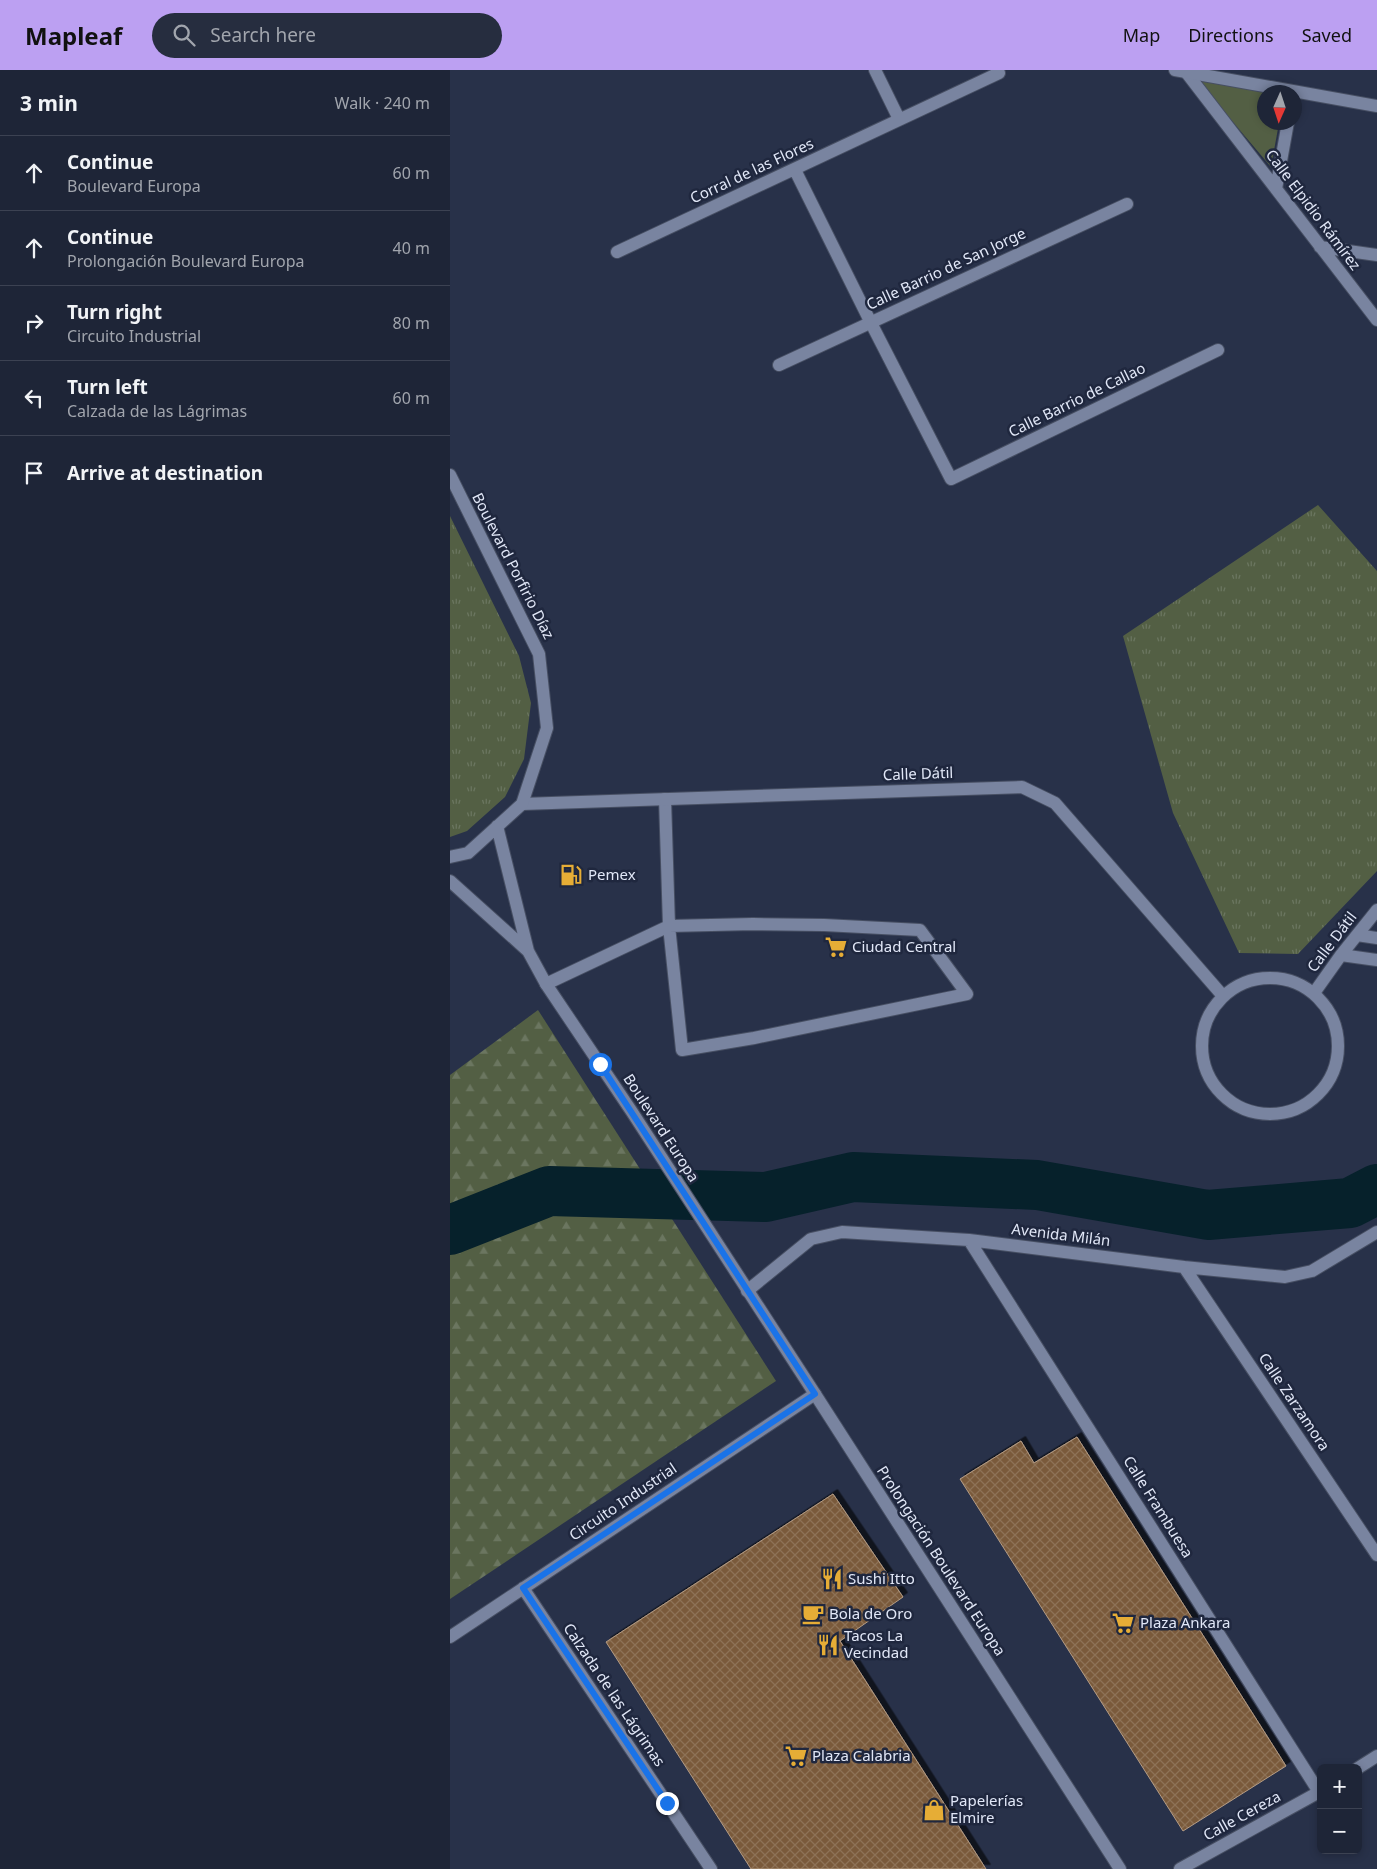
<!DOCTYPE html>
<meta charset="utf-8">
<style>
body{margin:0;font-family:"Noto Sans",sans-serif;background:#262d3f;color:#f1f3f6}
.controls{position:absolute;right:15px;bottom:15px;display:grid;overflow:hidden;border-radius:8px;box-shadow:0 2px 8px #0003}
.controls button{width:45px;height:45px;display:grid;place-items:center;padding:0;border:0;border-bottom:1px solid #3c4252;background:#1e2537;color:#f1f3f6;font:25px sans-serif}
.compass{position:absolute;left:807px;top:15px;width:45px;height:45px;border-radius:50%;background:#1e2537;box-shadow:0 2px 8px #0003;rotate:183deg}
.stop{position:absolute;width:15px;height:15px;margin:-11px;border:4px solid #1a73e8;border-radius:50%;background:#fff}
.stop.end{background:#1a73e8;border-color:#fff;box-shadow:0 1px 5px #0008}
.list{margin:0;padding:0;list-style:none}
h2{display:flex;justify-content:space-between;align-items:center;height:65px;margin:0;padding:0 20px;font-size:21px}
h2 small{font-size:16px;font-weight:400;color:#a1a5ad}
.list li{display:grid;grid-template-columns:32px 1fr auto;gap:15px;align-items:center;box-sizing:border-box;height:75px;padding:0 20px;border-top:1px solid #3c4252}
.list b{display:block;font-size:19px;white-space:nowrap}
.list p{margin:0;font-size:16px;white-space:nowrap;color:#a1a5ad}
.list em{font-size:16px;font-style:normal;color:#a1a5ad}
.icon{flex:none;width:28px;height:28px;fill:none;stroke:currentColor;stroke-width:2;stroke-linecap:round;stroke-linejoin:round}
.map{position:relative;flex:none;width:927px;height:1799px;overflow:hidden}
header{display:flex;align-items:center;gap:30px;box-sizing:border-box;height:70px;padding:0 25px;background:#bca0f2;color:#111}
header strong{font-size:24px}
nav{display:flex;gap:28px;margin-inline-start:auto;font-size:18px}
.search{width:350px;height:45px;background:#262d3f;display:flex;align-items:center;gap:12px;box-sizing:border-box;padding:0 18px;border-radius:28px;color:#a1a5ad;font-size:19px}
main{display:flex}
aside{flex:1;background:#1e2537}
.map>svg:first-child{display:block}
</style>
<header>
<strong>Mapleaf</strong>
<div class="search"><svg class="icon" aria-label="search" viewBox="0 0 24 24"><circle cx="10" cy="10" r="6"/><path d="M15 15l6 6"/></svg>Search here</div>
<nav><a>Map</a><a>Directions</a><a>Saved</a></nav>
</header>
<main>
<aside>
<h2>3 min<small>Walk · 240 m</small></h2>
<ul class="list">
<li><svg class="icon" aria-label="ahead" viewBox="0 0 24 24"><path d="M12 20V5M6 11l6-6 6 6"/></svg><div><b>Continue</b><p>Boulevard Europa</p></div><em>60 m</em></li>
<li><svg class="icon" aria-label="ahead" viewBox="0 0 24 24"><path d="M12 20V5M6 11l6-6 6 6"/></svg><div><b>Continue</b><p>Prolongación Boulevard Europa</p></div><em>40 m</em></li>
<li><svg class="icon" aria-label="right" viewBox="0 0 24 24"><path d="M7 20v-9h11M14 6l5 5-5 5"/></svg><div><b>Turn right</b><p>Circuito Industrial</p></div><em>80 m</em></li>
<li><svg class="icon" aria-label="left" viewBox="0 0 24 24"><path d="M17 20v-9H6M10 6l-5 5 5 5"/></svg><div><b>Turn left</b><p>Calzada de las Lágrimas</p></div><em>60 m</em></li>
<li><svg class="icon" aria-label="arrive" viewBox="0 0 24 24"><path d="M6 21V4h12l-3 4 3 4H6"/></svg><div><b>Arrive at destination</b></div></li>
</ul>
</aside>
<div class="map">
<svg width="927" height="1799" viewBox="0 0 927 1799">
<defs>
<pattern id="grass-tufts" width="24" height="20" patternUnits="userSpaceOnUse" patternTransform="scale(1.25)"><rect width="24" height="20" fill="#535f44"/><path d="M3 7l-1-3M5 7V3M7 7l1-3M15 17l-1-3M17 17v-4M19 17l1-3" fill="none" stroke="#6b7660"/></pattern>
<pattern id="forest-firs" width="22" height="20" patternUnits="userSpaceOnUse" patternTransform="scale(1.25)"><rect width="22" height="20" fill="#535f44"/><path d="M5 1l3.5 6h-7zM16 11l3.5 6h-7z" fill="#6b7660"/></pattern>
<pattern id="building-cross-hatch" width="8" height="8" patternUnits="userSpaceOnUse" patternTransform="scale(1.25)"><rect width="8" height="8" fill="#7a5a3a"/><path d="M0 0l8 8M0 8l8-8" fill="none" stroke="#8d7257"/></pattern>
<filter id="shadow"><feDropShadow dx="4.5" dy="-4.5" stdDeviation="0" flood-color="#0009"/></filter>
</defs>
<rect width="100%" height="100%" fill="#283149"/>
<path fill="url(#grass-tufts)" d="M868,435L927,501V801L848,884L789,883L723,743L673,566Z
M0,446L69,586L81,633L74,689L55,727L17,761L0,767Z"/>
<path fill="url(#forest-firs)" d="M88,940L326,1311L0,1529V1005Z"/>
<path fill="#535f44" d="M744,6L822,22H814V52L829,53L821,97Z"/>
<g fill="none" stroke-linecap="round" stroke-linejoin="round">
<path stroke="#06212b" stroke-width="50" d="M0,1160L99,1121L316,1127L403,1107L587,1115L758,1145L900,1133L927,1119"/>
</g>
<path fill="url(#building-cross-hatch)" stroke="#b59c84" filter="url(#shadow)" d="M627,1367L836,1696L733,1761L510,1409L571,1371L584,1393Z
M383,1424L453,1527L390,1571L536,1799H301L156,1572Z"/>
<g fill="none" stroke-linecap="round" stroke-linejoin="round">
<g stroke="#474f63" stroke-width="14">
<path id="lane" d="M303,854L374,855L470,860L517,924L304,968L232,980L219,856Z
M96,914L219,856L215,729"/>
</g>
<g stroke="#474f63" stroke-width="14">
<path id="street" d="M425,0L449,49
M736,2L927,250
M345,100L420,251L501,409L768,280
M826,119L838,52
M870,177L927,185
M167,182L549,3
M329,295L677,134
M72,734L572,717L605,733L773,926
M907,865L927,868
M891,885L927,890
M752 976a68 68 0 1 1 136 0a68 68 0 1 1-136 0Z
M864,923L891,885L927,840
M519,1170L869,1722
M734,1197L927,1485
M297,1221L361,1169L392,1162L519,1170L734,1197L835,1207L862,1201L927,1162
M73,1518L261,1799
M0,1567L365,1324
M908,1698L927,1686
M730,1799L871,1721"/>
</g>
<g stroke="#474f63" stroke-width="14">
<path id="secondary" d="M725,0L927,36
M0,405L89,584L97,658L72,734L18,783L0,787
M47,756L78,881L96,914L182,1042L365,1324L670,1799
M0,811L78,881"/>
</g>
<use href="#lane" stroke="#7984a0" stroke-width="12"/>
<use href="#street" stroke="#7984a0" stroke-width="12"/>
<use href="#secondary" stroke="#7984a0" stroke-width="12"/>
</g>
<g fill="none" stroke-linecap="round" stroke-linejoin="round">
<path stroke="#1a73e8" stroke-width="6" d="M150,994L365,1324L73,1518L217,1733"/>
</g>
<defs>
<g id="fuel-bare" transform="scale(1.725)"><path d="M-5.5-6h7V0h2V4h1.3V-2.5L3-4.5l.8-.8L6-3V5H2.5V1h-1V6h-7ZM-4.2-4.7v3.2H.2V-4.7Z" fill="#e6ad36" stroke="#1f273e" stroke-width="2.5" paint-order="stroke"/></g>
<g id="supermarket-bare" transform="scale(1.725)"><path d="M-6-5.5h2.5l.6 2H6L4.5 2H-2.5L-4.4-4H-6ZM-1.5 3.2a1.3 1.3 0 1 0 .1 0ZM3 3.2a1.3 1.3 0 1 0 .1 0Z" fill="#e6ad36" stroke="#1f273e" stroke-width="2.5" paint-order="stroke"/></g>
<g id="restaurant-bare" transform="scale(1.725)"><path d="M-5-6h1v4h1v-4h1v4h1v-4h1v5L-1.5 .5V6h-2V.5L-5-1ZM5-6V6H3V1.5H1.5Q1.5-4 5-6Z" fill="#e6ad36" stroke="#1f273e" stroke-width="2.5" paint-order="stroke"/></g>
<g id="cafe-bare" transform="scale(1.725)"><path d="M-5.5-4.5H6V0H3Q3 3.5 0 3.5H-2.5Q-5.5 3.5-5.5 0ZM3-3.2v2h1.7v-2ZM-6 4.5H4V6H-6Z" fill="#e6ad36" stroke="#1f273e" stroke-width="2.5" paint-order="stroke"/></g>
<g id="shop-bare" transform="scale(1.725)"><path d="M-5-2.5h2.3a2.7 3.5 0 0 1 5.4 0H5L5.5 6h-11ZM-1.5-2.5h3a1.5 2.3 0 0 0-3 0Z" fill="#e6ad36" stroke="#1f273e" stroke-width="2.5" paint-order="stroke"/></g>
</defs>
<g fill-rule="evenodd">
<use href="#fuel-bare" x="121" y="805"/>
<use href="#supermarket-bare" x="386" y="877"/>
<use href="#restaurant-bare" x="382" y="1509"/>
<use href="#cafe-bare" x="363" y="1544"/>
<use href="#supermarket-bare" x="673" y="1553"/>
<use href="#restaurant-bare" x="378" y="1575"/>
<use href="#supermarket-bare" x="346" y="1686"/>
<use href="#shop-bare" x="484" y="1740"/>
</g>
<g text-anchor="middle" stroke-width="5" stroke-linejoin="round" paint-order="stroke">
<g font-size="15" fill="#e1e7f7" stroke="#1f273e">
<text transform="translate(302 101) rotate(-25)" y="5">Corral de las Flores</text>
<text transform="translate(863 140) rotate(53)" y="5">Calle Elpidio Rámírez</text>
<text transform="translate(496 199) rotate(-25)" y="5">Calle Barrio de San Jorge</text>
<text transform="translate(627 330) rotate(-26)" y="5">Calle Barrio de Callao</text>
<text transform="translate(63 496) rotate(63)" y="5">Boulevard Porfirio Díaz</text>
<text transform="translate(468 704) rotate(-2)" y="5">Calle Dátil</text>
<text transform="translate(882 872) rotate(-53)" y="5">Calle Dátil</text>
<text transform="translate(211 1058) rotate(57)" y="5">Boulevard Europa</text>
<text transform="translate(611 1165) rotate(7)" y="5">Avenida Milán</text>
<text transform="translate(844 1332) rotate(56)" y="5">Calle Zarzamora</text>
<text transform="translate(173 1432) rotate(-34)" y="5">Circuito Industrial</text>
<text transform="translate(708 1437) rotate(58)" y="5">Calle Frambuesa</text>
<text transform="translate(491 1491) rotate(57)" y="5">Prolongación Boulevard Europa</text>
<text transform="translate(164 1625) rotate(56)" y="5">Calzada de las Lágrimas</text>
<text transform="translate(792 1746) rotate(-29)" y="5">Calle Cereza</text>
</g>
<g font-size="15" fill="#e1e7f7" stroke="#1f273e" text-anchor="start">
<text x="138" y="810">Pemex</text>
<text x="402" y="882">Ciudad Central</text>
<text x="398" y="1514">Sushi Itto</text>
<text x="379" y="1549">Bola de Oro</text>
<text x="690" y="1558">Plaza Ankara</text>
<text x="394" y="1571">Tacos La<tspan x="394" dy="17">Vecindad</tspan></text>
<text x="362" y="1691">Plaza Calabria</text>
<text x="500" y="1736">Papelerías<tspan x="500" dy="17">Elmire</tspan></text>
</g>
</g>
</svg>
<div class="controls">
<button>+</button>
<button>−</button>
</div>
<svg class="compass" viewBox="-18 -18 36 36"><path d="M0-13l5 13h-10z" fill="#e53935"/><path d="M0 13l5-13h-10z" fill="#a1a5ad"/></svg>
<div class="stop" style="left:150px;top:994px"></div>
<div class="stop end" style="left:217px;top:1733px"></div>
</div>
</main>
